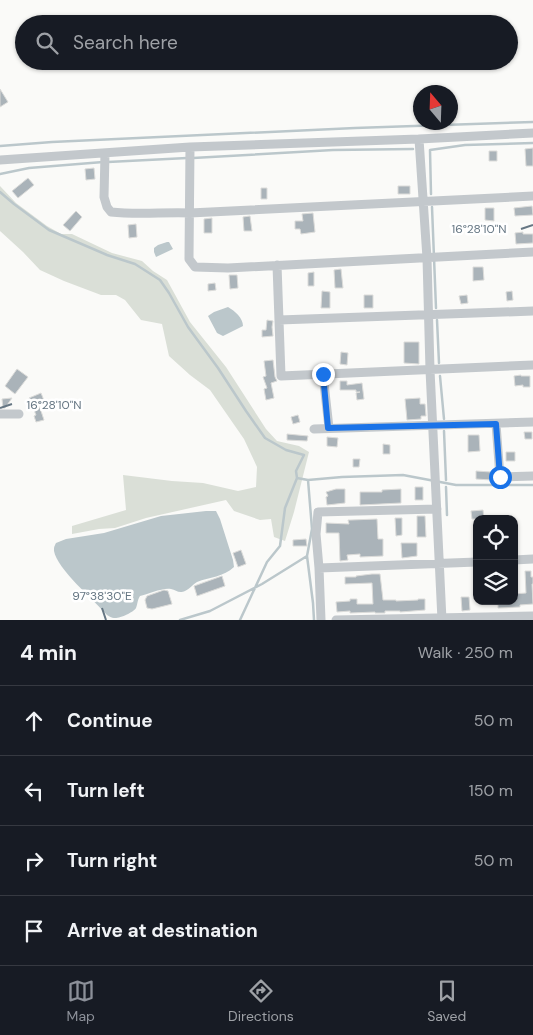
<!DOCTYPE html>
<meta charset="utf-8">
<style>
body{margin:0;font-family:"DM Sans",sans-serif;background:#242831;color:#f1f3f6}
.controls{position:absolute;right:15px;bottom:15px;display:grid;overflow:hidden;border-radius:10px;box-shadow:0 1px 4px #0004}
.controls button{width:45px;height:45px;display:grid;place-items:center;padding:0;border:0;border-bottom:1px solid #363941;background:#171b24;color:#f1f3f6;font:25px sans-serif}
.compass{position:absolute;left:413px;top:85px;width:45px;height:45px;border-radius:50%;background:#171b24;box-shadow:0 1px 4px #0004;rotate:341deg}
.stop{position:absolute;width:15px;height:15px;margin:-11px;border:4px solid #1a73e8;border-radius:50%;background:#fff}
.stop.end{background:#1a73e8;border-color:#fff;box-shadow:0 1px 5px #0008}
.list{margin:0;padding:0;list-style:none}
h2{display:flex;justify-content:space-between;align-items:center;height:65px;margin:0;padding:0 20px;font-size:21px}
h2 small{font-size:16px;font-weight:400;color:#9ea1a6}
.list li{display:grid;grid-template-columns:32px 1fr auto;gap:15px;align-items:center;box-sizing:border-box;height:70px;padding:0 20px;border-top:1px solid #363941}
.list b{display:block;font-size:19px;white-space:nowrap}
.list em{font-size:16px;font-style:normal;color:#9ea1a6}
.icon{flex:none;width:28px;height:28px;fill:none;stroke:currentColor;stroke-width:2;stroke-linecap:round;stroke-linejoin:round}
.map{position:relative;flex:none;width:533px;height:620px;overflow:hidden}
.search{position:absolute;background:#171b24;box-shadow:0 1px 4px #0004;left:15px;right:15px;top:15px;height:55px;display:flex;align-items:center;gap:12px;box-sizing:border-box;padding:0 18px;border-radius:28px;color:#9ea1a6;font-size:19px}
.sheet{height:345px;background:#171b24}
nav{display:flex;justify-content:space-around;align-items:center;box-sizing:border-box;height:70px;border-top:1px solid #363941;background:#171b24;font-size:14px;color:#9ea1a6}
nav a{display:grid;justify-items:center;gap:2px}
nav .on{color:#8c9099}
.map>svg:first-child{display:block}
</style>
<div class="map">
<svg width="533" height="620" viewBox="0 0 533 620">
<rect width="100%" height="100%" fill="#fafaf8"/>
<path fill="#dadfd7" d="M0,186L16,203L47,226L61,234H72L112,253L142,261L153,271L167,280L190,322L226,367L266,429L277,441L299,446L309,452L294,512L285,541L274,537L271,519L260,520L234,511L226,500L146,518L115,528L99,529L72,534V526L126,510L123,475L172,481L203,483L238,491L256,487L257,467L244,439L210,390L190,375L169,356L162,324L141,320L125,300L116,295H101L64,281L40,270L23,252L0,231Z"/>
<path fill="#bbc7cb" d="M167,242H169L173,249L156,257L154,252V248L158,245Z
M228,307C235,311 243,318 243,326L223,336L217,333L208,316L214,312Z
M206,511H216L220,519L233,560L234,567C224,577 209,577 197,582C193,584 190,589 185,591C179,594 176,590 171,589C164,587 148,594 140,596C137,601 138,603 136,608C134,612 119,619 114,618C112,618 109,616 107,615C94,600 57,569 54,551C54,547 54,547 56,543L66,539L104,533L161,516Z"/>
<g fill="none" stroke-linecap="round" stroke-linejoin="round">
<path stroke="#bbc7cb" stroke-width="2.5" d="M0,146L52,142L355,128L533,122
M193,158L333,150L413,149
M108,162L187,158
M0,174L29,168L103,162
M0,192L14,204L49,230L107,255L135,264L160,280L169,293L188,327L218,368L246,411L265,438L286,450L304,455L296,471L297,478L308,480L312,529L307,556L313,603L314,620
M431,194L430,150L465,145L533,143
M432,207L436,308
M437,320L439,363
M440,376L444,419
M444,431L446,480
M308,480L342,477L403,475L456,485H533
M446,487L447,515
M180,620L210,611L262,584L307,556
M240,620L267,562L280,546L285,508L297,478"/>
</g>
<path fill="#aab3b9" stroke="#dcdcda" d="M0,89L8,102L0,107Z
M533,148V166H526L525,149Z
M489,151H497V161H489Z
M94,168L95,179L86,180L85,169Z
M28,178L34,185L18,198L12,191Z
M398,186H410V194H398Z
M261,188H267V199H261Z
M532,206L533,215L515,216L514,208Z
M485,208H494V221L485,220Z
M76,211L82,217L70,231L63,225Z
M313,213L315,232L301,234L300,229H295V221H303L302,214Z
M250,216L252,231H244L243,217Z
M212,218V233H204V219Z
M136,224L137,237L129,238L128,225Z
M523,232V234H533V243L516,244L515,233Z
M473,267H483L484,280L473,281Z
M341,269L343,288H335L334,270Z
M314,272V286H308V273Z
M229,275H237L238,288L230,289Z
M215,283L216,290L208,291V284Z
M322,291L330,292V308H321Z
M512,291L513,300L507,301L506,292Z
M364,295H373V308H364Z
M467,295L468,303L461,304L459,296Z
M267,320L273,321L272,327L273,336L262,337V330H266Z
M404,342H419V364L404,363Z
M341,352L348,353L347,365L340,364Z
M273,360L275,377L277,381L271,383L274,398L266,400L264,389L267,388L263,377L266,376L264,361Z
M17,369L28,377L15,394L5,386Z
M521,375V376H530V387H523V385L515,386L514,376Z
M340,381H347V385L362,383L364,399L357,400L356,393L360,392H356V390H340Z
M41,393L45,403L39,405L44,420L36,422L34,416L36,415L29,398Z
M12,398L5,408H3L2,399Z
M420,398V404H425L426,416H421V419L407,420L405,399Z
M298,415L300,422L293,424L291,417Z
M524,432H532V439H525Z
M287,434L308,436L307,441L287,440Z
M468,435H479L480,451L468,452Z
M327,437L338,438L337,447L327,446Z
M383,444L390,445V454H383Z
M506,452H515V461H506Z
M353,459H360L359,467H353Z
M476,471L491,472V480L476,479Z
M415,487H423V500H415Z
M336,489H345V503L327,505L326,497L328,496L326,492Z
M401,489V503L360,505V492H382V490Z
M483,510L484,519H472L471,511Z
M417,516H425L426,537H417Z
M395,518H402V535L396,536Z
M377,519L378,539H383V556L360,557V554L347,555L348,560L340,561L339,533H326V523L349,524L348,520H351Z
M306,539L307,546H293V540Z
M401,543H417V556L402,558Z
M241,550L246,564L238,567L233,553Z
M525,571H531V577H533V584H532L533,604L520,605V607L498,608V601H514V594L526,593Z
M372,574H380L383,600H396V601L418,600V599H425V610L400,612V611H385V613H375V612L350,613V611L337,612L336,602L350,601V599H357V604H373L372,583L345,584V577H356V576Z
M222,576L225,586L197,596L194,586Z
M164,590L168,591L172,604L152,609L147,608L145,600L147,596Z
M461,597H469L470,610L462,611Z"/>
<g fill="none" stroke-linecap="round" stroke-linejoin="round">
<path stroke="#c3c8cc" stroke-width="9" d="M419,139L427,258L430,370L442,620
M190,147L189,259L195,267L228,268L533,252
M105,153L104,197L107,207L111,212C137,215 164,212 190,213L533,196
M0,160L190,147L419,139L533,133
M277,265L281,376L533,365
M279,320L533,311
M323,374L329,428
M0,414H19
M496,424L500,477L533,476
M314,429L533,422
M514,560L533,559
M319,568L477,562
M321,620L319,568L316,534L318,512L437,509
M336,620L533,616"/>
</g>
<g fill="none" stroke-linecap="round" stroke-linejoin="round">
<path stroke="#1a73e8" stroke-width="6" d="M323,374L328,428L496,424L500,477"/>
</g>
<path fill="none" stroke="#657683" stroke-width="2" d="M521,229L533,225M0,408L12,404M102,608L106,620"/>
<g font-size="12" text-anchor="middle" fill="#657683" stroke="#fff" stroke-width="5" stroke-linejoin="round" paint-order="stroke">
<text x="479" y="233">16°28'10"N</text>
<text x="54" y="409">16°28'10"N</text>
<text x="102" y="600">97°38'30"E</text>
</g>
</svg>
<div class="controls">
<button><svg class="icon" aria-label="locate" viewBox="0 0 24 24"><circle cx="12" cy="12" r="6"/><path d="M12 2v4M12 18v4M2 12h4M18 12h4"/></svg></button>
<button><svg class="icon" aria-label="layers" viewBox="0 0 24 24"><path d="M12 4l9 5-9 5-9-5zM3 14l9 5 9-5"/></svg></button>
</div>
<svg class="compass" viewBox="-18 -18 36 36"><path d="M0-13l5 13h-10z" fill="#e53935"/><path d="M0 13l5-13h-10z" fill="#9ea1a6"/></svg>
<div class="stop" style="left:500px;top:477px"></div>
<div class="stop end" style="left:323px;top:374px"></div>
<div class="search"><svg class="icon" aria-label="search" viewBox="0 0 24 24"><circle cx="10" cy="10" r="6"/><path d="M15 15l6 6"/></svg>Search here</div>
</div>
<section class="sheet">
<h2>4 min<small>Walk · 250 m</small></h2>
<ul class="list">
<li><svg class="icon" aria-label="ahead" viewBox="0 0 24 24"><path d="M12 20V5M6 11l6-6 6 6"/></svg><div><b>Continue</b></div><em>50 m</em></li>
<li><svg class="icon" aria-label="left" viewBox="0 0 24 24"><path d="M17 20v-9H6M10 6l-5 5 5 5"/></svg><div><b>Turn left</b></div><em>150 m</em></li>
<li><svg class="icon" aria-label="right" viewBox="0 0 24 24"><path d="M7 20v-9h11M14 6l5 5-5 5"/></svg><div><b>Turn right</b></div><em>50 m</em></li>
<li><svg class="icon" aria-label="arrive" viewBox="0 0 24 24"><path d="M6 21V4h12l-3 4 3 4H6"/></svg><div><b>Arrive at destination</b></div></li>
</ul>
</section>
<nav>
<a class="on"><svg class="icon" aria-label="map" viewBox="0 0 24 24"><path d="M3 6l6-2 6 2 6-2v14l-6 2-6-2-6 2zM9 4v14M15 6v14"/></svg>Map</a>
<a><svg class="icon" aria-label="directions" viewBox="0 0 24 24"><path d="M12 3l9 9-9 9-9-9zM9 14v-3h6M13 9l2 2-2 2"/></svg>Directions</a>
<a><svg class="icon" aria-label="saved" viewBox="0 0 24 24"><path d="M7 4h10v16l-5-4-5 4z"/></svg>Saved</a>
</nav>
